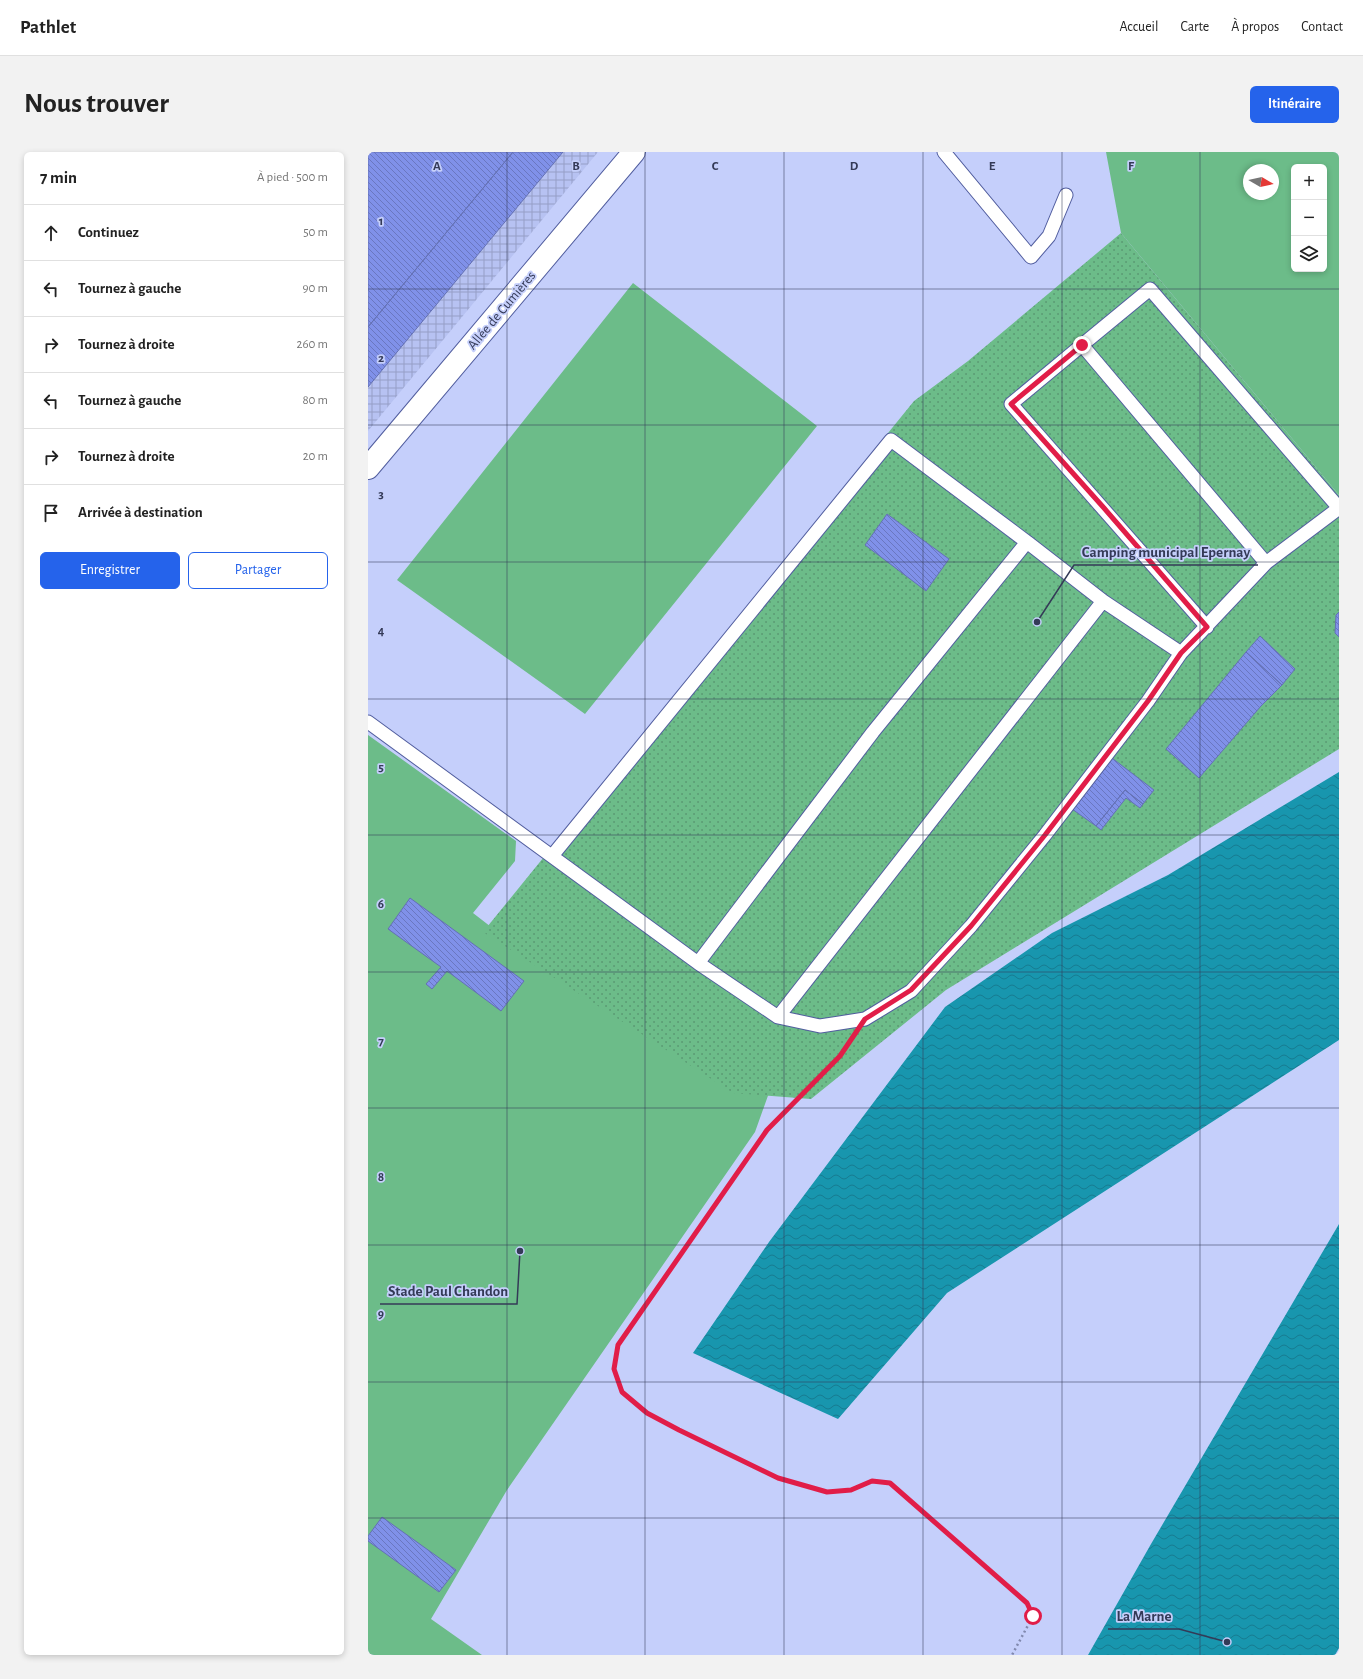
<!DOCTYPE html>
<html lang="fr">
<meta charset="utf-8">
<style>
body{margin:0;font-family:"Alegreya Sans",sans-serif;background:#f2f2f2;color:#222}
.controls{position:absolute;right:12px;top:12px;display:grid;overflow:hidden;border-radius:6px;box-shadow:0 2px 6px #0003}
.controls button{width:36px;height:36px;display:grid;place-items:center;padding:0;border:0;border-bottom:1px solid #e0e0e0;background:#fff;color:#222;font:20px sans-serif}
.compass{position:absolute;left:875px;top:12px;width:36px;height:36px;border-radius:50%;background:#fff;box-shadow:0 2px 6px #0003;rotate:99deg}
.stop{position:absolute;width:12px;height:12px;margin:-9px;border:3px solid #e11d48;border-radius:50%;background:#fff}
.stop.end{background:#e11d48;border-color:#fff;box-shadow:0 1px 4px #0008}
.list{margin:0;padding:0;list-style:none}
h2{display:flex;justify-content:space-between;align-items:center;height:52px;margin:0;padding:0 16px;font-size:17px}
h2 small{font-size:13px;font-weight:400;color:#767676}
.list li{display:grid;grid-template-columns:26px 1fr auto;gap:12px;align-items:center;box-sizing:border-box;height:56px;padding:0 16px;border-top:1px solid #e0e0e0}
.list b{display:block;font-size:15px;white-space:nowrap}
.list em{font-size:13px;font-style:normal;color:#767676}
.actions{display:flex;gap:8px;padding:12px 16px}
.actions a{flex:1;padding:9px 0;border:1px solid #2563eb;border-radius:6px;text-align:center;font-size:14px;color:#2563eb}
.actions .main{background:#2563eb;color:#fff}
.icon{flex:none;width:22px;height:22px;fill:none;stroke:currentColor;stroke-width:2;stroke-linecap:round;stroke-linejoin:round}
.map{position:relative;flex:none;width:971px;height:1503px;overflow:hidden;border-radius:6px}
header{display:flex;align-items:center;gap:24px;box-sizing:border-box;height:56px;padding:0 20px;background:#fff;border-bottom:1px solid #e0e0e0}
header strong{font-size:19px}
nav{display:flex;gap:22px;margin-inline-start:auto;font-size:14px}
.intro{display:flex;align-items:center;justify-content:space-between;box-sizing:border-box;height:96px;padding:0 24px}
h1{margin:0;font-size:28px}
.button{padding:10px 18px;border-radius:6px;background:#2563eb;color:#fff;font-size:14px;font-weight:700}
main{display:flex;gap:24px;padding:0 24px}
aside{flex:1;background:#fff;border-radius:6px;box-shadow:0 2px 6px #0003}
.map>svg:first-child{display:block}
</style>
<header>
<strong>Pathlet</strong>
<nav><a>Accueil</a><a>Carte</a><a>À propos</a><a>Contact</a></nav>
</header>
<div class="intro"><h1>Nous trouver</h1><a class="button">Itinéraire</a></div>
<main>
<aside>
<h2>7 min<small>À pied · 500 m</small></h2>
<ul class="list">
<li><svg class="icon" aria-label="ahead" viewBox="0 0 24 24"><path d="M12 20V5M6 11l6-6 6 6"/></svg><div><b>Continuez</b></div><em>50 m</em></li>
<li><svg class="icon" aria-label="left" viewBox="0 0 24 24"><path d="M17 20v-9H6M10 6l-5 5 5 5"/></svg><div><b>Tournez à gauche</b></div><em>90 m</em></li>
<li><svg class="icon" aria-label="right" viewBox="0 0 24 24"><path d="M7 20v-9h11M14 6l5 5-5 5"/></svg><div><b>Tournez à droite</b></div><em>260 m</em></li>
<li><svg class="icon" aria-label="left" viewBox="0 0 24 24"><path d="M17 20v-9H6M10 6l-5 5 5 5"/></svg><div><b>Tournez à gauche</b></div><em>80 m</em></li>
<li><svg class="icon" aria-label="right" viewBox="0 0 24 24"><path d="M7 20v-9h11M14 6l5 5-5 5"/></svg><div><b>Tournez à droite</b></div><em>20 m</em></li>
<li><svg class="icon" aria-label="arrive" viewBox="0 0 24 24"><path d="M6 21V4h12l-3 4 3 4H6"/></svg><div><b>Arrivée à destination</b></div></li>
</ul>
<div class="actions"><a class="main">Enregistrer</a><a>Partager</a></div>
</aside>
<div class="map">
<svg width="971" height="1503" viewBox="0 0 971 1503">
<defs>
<pattern id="industrial-grid" width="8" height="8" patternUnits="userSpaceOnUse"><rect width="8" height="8" fill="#b7c2f2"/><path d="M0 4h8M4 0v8" fill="none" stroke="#969fc7"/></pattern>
<pattern id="park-dots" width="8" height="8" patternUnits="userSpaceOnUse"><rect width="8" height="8" fill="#6cbc89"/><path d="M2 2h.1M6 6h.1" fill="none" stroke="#5a9a73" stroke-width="1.8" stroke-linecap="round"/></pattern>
<pattern id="water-waves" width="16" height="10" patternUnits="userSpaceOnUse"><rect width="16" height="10" fill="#1896ae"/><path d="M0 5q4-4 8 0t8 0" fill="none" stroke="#167b90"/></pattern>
<pattern id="building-back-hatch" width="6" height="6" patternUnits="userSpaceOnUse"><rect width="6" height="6" fill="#8091e9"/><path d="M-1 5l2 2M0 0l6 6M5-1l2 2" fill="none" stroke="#6a77c0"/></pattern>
</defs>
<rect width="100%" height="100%" fill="#c5cffb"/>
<path fill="url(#industrial-grid)" d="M0,0H230L0,279Z"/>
<path fill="#6cbc89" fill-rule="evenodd" d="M738,0H971V343L753,81ZM926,15H956V117H926ZM881,18H905V42H881Z
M265,131L449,274L217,562L29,428Z
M0,583L148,689L147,709L105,761L127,778L402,938L387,980L139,1338L63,1467L114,1503H0Z"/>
<path fill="url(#park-dots)" d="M753,81L971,343V597L578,838L443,947L365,941L115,780L546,249L600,209Z"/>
<path fill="url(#water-waves)" d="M971,620V888L579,1141L470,1267L325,1201L401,1090L577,855L684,781L800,723Z
M971,1072V1496L967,1503H720L783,1392Z"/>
<path fill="url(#building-back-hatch)" stroke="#6471b4" d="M0,0H145L0,175Z
M145,0H195L0,235V175Z
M519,362L581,407L558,439L497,393Z
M971,460V485L967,481L968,463Z
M892,484L927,517L914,533L878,500Z
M878,500L914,533L893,554L831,626L798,597Z
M744,606L786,638L775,652L757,638L728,674L704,657Z
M757,638L775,652L772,656L758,646L733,678L728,674Z
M42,746L156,829L133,859L79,819L64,837L58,832L73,815L20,777Z
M14,1365L88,1418L71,1440L0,1389V1384Z"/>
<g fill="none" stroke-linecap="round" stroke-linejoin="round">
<g stroke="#525e9f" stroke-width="15">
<path id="service" d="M576,0L663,105L681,84L698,43
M714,193L643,252L839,475
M659,390L735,449
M0,570L330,811L410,865L452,874L497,867L543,839L603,774L677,683L780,549L813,501L898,411L971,356L782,137L714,193L898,411
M184,704L523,288L659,390L505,580L330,811
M410,865L735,449L813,501"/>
</g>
<g stroke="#525e9f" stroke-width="24">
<path id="secondary" d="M0,316L266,0"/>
</g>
<path stroke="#8189ae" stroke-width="2.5" stroke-dasharray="2 3" stroke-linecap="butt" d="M482,889L472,904L399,978L250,1193L246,1217L255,1240L279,1261L311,1278L410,1326L459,1340L483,1338L503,1329L522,1331L659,1451L665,1464L644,1503"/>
<use href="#service" stroke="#fff" stroke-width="13"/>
<use href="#secondary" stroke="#fff" stroke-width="22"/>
</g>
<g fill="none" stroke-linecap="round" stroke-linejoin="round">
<path stroke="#e11d48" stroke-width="5" d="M665,1464L659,1451L522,1331L504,1329L483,1338L459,1340L410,1326L311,1278L279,1261L254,1240L246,1217L250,1193L399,978L472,904L497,867L543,838L603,774L677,683L780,549L813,501L839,475L736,356L643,252L714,193"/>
</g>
<path fill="none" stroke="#343a57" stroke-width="1" stroke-opacity="0.55" d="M139,0V1503M277,0V1503M416,0V1503M555,0V1503M694,0V1503M832,0V1503M0,137H971M0,273H971M0,410H971M0,547H971M0,683H971M0,820H971M0,956H971M0,1093H971M0,1230H971M0,1366H971"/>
<g text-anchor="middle" stroke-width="3.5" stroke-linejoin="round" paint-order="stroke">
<g font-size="14" fill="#343a57" stroke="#c5cffb">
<text transform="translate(133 158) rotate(-50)" y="5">Allée de Cumières</text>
</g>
</g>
<g font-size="13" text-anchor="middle" font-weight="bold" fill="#343a57" stroke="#c5cffb" stroke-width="3.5" stroke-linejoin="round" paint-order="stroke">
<text x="69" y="18">A</text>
<text x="208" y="18">B</text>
<text x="347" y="18">C</text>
<text x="486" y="18">D</text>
<text x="624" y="18">E</text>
<text x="763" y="18">F</text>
<text x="13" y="73">1</text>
<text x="13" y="210">2</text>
<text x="13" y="346">3</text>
<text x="13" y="483">4</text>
<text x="13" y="619">5</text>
<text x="13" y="756">6</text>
<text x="13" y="893">7</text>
<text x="13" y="1029">8</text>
<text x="13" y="1166">9</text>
</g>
<path fill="none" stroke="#343a57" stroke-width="1.5" d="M669 470L706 413H890M152 1099L149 1152H12M859 1490L811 1477H740"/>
<g fill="#343a57" stroke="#c5cffb" stroke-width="1.5">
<circle cx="669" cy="470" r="4"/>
<circle cx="152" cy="1099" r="4"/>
<circle cx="859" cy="1490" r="4"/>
</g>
<g font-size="15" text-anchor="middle" font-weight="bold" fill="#343a57" stroke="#c5cffb" stroke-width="3.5" stroke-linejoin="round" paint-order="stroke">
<text x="798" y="405">Camping municipal Epernay</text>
<text x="80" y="1144">Stade Paul Chandon</text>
<text x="776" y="1469">La Marne</text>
</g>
</svg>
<div class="controls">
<button>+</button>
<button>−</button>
<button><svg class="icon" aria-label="layers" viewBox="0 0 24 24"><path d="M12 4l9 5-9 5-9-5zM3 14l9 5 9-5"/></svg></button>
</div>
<svg class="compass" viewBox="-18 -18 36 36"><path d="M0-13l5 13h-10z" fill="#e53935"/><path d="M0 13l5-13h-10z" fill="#767676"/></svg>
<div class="stop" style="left:665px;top:1464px"></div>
<div class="stop end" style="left:714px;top:193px"></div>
</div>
</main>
